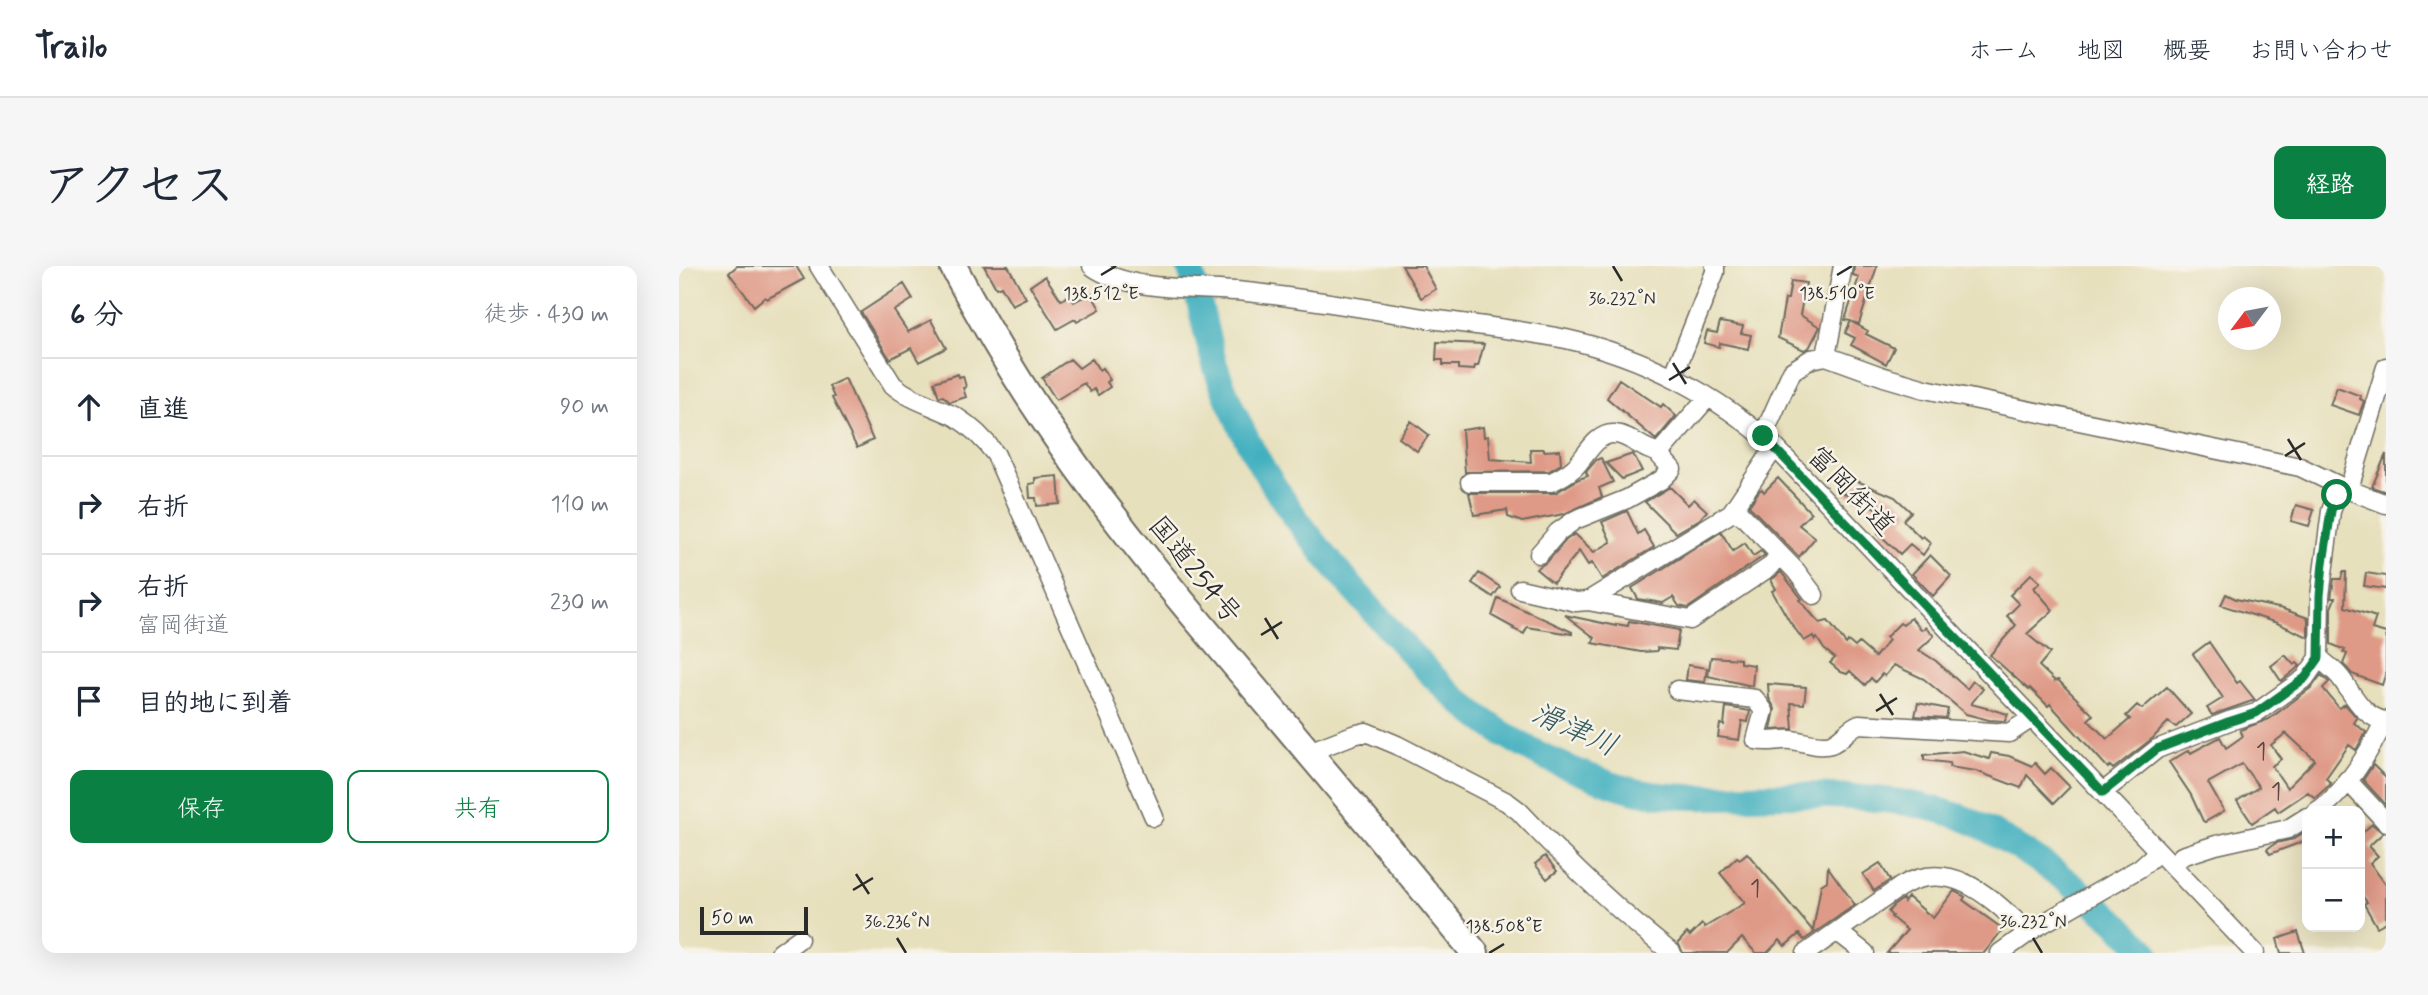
<!DOCTYPE html>
<html lang="ja">
<meta charset="utf-8">
<style>
body{margin:0;font-family:Mynerve,"Klee One",sans-serif;background:#f6f6f7;color:#1f2937}
.controls{position:absolute;right:21px;bottom:21px;display:grid;overflow:hidden;border-radius:14px;box-shadow:0 7px 28px #0002}
.controls button{width:63px;height:63px;display:grid;place-items:center;padding:0;border:0;border-bottom:2px solid #e0e1e3;background:#fff;color:#1f2937;font:35px sans-serif}
.compass{position:absolute;left:1539px;top:21px;width:63px;height:63px;border-radius:50%;background:#fff;box-shadow:0 7px 28px #0002;rotate:238deg}
.scale{position:absolute;left:21px;bottom:18px;width:108px;box-sizing:border-box;padding-left:7px;border:4px solid #2b2b2b;border-top:0;font-size:19px;line-height:24px;white-space:nowrap;color:#2b2b2b;-webkit-text-stroke:5px #f7f3e8;paint-order:stroke}
.stop{position:absolute;width:21px;height:21px;margin:-16px;border:5px solid #0b8043;border-radius:50%;background:#fff}
.stop.end{background:#0b8043;border-color:#fff;box-shadow:0 2px 7px #0008}
.list{margin:0;padding:0;list-style:none}
h2{display:flex;justify-content:space-between;align-items:center;height:91px;margin:0;padding:0 28px;font-size:30px}
h2 small{font-size:23px;font-weight:400;color:#747a83}
.list li{display:grid;grid-template-columns:46px 1fr auto;gap:21px;align-items:center;box-sizing:border-box;height:98px;padding:0 28px;border-top:2px solid #e0e1e3}
.list b{display:block;font-size:26px;white-space:nowrap}
.list p{margin:0;font-size:23px;white-space:nowrap;color:#747a83}
.list em{font-size:23px;font-style:normal;color:#747a83}
.actions{display:flex;gap:14px;padding:21px 28px}
.actions a{flex:1;padding:16px 0;border:2px solid #0b8043;border-radius:14px;text-align:center;font-size:24px;color:#0b8043}
.actions .main{background:#0b8043;color:#fff}
.icon{flex:none;width:38px;height:38px;fill:none;stroke:currentColor;stroke-width:2;stroke-linecap:round;stroke-linejoin:round}
.map{position:relative;flex:none;width:1707px;height:687px;overflow:hidden;border-radius:14px}
header{display:flex;align-items:center;gap:42px;box-sizing:border-box;height:98px;padding:0 35px;background:#fff;border-bottom:2px solid #e0e1e3}
header strong{font-size:33px}
nav{display:flex;gap:38px;margin-inline-start:auto;font-size:24px}
.intro{display:flex;align-items:center;justify-content:space-between;box-sizing:border-box;height:168px;padding:0 42px}
h1{margin:0;font-size:49px}
.button{padding:18px 32px;border-radius:14px;background:#0b8043;color:#fff;font-size:24px;font-weight:700}
main{display:flex;gap:42px;padding:0 42px}
aside{flex:1;background:#fff;border-radius:14px;box-shadow:0 7px 28px #0002}
.map>svg:first-child{display:block}
</style>
<header>
<strong>Trailo</strong>
<nav><a>ホーム</a><a>地図</a><a>概要</a><a>お問い合わせ</a></nav>
</header>
<div class="intro"><h1>アクセス</h1><a class="button">経路</a></div>
<main>
<aside>
<h2>6 分<small>徒歩 · 430 m</small></h2>
<ul class="list">
<li><svg class="icon" aria-label="ahead" viewBox="0 0 24 24"><path d="M12 20V5M6 11l6-6 6 6"/></svg><div><b>直進</b></div><em>90 m</em></li>
<li><svg class="icon" aria-label="right" viewBox="0 0 24 24"><path d="M7 20v-9h11M14 6l5 5-5 5"/></svg><div><b>右折</b></div><em>110 m</em></li>
<li><svg class="icon" aria-label="right" viewBox="0 0 24 24"><path d="M7 20v-9h11M14 6l5 5-5 5"/></svg><div><b>右折</b><p>富岡街道</p></div><em>230 m</em></li>
<li><svg class="icon" aria-label="arrive" viewBox="0 0 24 24"><path d="M6 21V4h12l-3 4 3 4H6"/></svg><div><b>目的地に到着</b></div></li>
</ul>
<div class="actions"><a class="main">保存</a><a>共有</a></div>
</aside>
<div class="map">
<svg width="1707" height="687" viewBox="0 0 1707 687">
<rect width="100%" height="100%" fill="#f7f3e8"/>
<filter id="ink" filterUnits="userSpaceOnUse"><feTurbulence type="fractalNoise" baseFrequency=".0143" numOctaves="2"/><feDisplacementMap in="SourceGraphic" scale="14" xChannelSelector="R" yChannelSelector="G"/><feConvolveMatrix kernelMatrix="1 2 1 2 8 2 1 2 1" color-interpolation-filters="sRGB"/></filter>
<filter id="wash" filterUnits="userSpaceOnUse"><feTurbulence type="fractalNoise" baseFrequency=".00686" numOctaves="4" result="noise"/><feDisplacementMap in="SourceGraphic" scale="28" xChannelSelector="R" yChannelSelector="G"/><feGaussianBlur stdDeviation="1.57" result="paint"/><feColorMatrix in="noise" values="0 0 0 0 0 0 0 0 0 0 0 0 0 0 0 0 0 1.4 0 .05"/><feComposite in="paint" operator="in"/></filter>
<g filter="url(#wash)">
<rect width="100%" height="100%" fill="#e7e0bd"/>
<g fill="none" stroke-linecap="round" stroke-linejoin="round">
<path stroke="#42b0bf" stroke-width="26" d="M510,0C521,32 526,67 536,99C542,118 550,136 558,153C589,222 637,281 687,337C754,413 798,465 895,504C915,512 935,520 956,525C1010,536 1063,529 1117,529C1169,530 1226,532 1276,549C1294,554 1311,565 1328,575C1380,605 1426,643 1468,687"/>
</g>
<g id="blocks">
<path fill="#df9a87" fill-rule="evenodd" d="M58,0H117L125,13L88,33L86,31L75,40L50,7Z
M305,0H329L347,32L333,39L322,20L317,22Z
M723,0H744L757,23L742,32Z
M1175,0H1198L1180,58L1173,56L1189,65L1187,68L1215,82L1207,98L1172,79L1176,72L1166,67L1172,55L1166,54L1180,11L1174,9Z
M366,10L382,34L391,29L395,36L412,27L421,43L398,56L396,53L378,63L351,20Z
M1112,15L1127,17L1121,49L1141,61L1130,82L1125,84L1099,72L1106,33H1109Z
M225,18L234,33L215,45L229,66L252,54L267,82L240,96L232,82L211,93L182,46Z
M1041,56L1064,60L1062,67L1072,69L1069,83L1041,77L1040,81L1025,77L1028,65L1038,67Z
M758,76L805,78L799,100H796L795,104L779,103V99H764V94H757Z
M391,93L400,102L413,93L420,104L423,102L431,114L428,116L431,121L419,129L415,123L411,126L405,117L377,134L363,112Z
M279,108L280,111L284,110L287,121L284,122L287,131L271,136L264,130L260,131L255,116Z
M166,112L194,174L178,182L153,132L155,131L150,120Z
M940,113L982,141L984,138L997,150L977,174L928,132Z
M1658,121L1682,130L1681,133L1685,135L1680,149L1651,139Z
M732,155L750,169L738,185L720,172Z
M804,161L805,171L809,170L811,193L852,196L851,183H865V185L881,184L882,198L870,205L786,206L783,164Z
M954,188L963,205L943,213L927,197Z
M1707,188V226L1693,221Z
M922,192L934,216L920,222L923,231L885,248L843,256L829,251L828,244L795,249L790,227H876L900,213L909,210L907,206L917,194Z
M379,210L381,238L358,240L357,232H351L350,218L356,217V212Z
M1099,212L1132,247L1120,259L1136,272L1120,291L1070,240L1080,225L1083,223L1085,226Z
M1171,212L1216,231L1232,246L1224,254L1242,272L1244,270L1252,277L1244,289L1231,278L1221,288L1199,267L1210,255L1195,241L1164,227Z
M991,221L1009,239L1015,233L1028,245L1021,253L997,267L966,236Z
M1617,239L1635,244L1630,260L1612,255Z
M948,245L959,268L965,264L975,281L923,313L913,297L909,299L900,285L874,317L857,303L869,295L887,274L896,268L915,286L932,276L923,256Z
M1042,266L1054,285L1066,277L1074,290L1082,285L1086,289L1009,342L1000,340L994,331L984,337L959,333L953,322Z
M1251,289L1272,310L1254,330L1233,308Z
M1102,306L1123,333L1121,334L1136,352L1141,357L1149,355L1167,378L1169,375L1176,381L1180,377L1196,391L1210,374L1207,371L1221,357L1224,359L1232,352L1243,364L1247,361L1255,370L1240,384L1257,395L1288,423L1294,415L1304,423L1292,438L1329,448L1326,455L1310,454L1287,448L1245,413L1215,399L1206,410L1203,408L1196,416L1192,412L1186,419L1171,405L1168,408L1162,406L1151,397L1156,392L1145,383L1138,372L1136,374L1134,370L1125,375L1111,356L1093,325L1097,323L1092,314Z
M1664,306H1667L1666,341L1697,351L1693,363L1707,367V406L1703,419L1673,408L1664,398L1668,388L1664,386L1666,384L1652,378V342L1656,332H1652L1655,313H1662Z
M800,307L821,321L814,331L793,317Z
M1687,307L1707,310V323L1685,320Z
M1352,308L1361,316L1355,322L1374,344L1348,368L1371,387L1360,400L1376,415L1379,414L1414,449L1409,454L1428,473L1451,453L1447,450L1458,439L1463,443L1488,421L1512,448L1497,461L1489,456L1474,472L1434,503L1431,500L1429,502L1371,438L1369,440L1351,422L1350,424L1311,389L1337,359L1328,350L1340,338L1331,329Z
M1547,328L1557,333L1604,343L1629,352V371L1598,357L1542,339Z
M819,332L893,366V368L848,361L845,368L834,363L835,362L813,350Z
M886,349L937,360V358L949,360L950,355L1000,364L997,384L978,382V385L962,386L913,377L916,372Z
M1530,376L1558,417L1561,415L1576,434L1533,449L1528,442L1544,432L1514,388Z
M1606,389L1615,399L1618,397L1621,400L1602,415L1592,400Z
M1032,391L1061,393V397L1075,399L1073,420L1029,410Z
M1009,399L1028,402L1026,416L1007,414Z
M1642,409L1650,416L1644,422L1660,442L1666,438L1678,452L1675,457L1687,466L1677,484L1670,479L1647,512L1652,518L1636,532L1629,526L1599,546L1596,541L1573,557L1558,535L1580,521L1563,498L1529,517L1545,545L1526,556L1524,555L1512,529L1490,496L1510,484L1512,487L1541,471L1547,482L1564,470L1561,464L1590,453L1633,421ZM1607,467L1636,494L1608,522L1593,500L1602,493L1592,479Z
M1089,418L1127,421L1125,438L1112,437L1114,463L1092,464L1096,443L1090,432Z
M1239,437L1269,443L1267,452L1236,450Z
M1047,441L1071,445L1069,456L1063,455L1060,474L1039,471L1041,458L1045,459Z
M1284,485L1310,493L1312,487L1330,490L1353,500L1356,497L1366,508L1372,502L1391,521L1375,537L1348,509L1342,522L1297,505L1270,501L1271,497L1245,494V489Z
M1694,499L1707,512V539L1684,514Z
M1693,558L1704,567L1690,580L1699,590L1691,597L1707,619V656L1698,661L1685,638L1688,636L1681,627V569Z
M1628,564V574L1591,588L1588,583L1597,577L1615,573Z
M1068,587L1134,665L1142,619L1148,615L1149,601L1176,639L1125,674L1120,668L1106,680L1101,674L1088,687H1077L1063,672L1048,687H1004L999,677L1008,667L1011,670L1023,658L1026,661L1066,637L1041,607L1058,591L1061,593Z
M866,590L878,605L868,613L856,598Z
M1201,597L1211,614L1195,625L1184,608Z
M1275,625L1283,629L1286,631L1284,634L1324,663L1305,687H1208L1228,664L1212,651L1213,650L1209,646L1214,640L1224,633L1225,636L1229,631L1254,652Z
M1619,666L1626,687H1602L1598,673Z"/>
</g>
</g>
<g filter="url(#ink)">
<use href="#blocks" fill-opacity="0" stroke="#6d6a5e" stroke-width="2"/>
<g fill="none" stroke-linecap="round" stroke-linejoin="round">
<g stroke="#6d6a5e" stroke-width="21">
<path id="minor" d="M140,0L214,119C233,135 256,140 277,151C293,161 306,174 317,189L475,551
M413,0C450,27 522,21 567,26C629,32 690,43 751,53C796,59 842,64 887,73C963,90 1038,128 1096,181L1576,687
M1147,90L1164,0
M994,111L1036,6V0
M1084,170L1113,105L1132,93L1147,90L1205,111L1246,123L1621,201L1665,222L1707,238
M791,216H872C881,212 888,208 895,202C907,191 917,166 936,168C952,169 965,186 981,186L1029,131
M1057,243L1117,305L1135,329
M860,288L879,266L896,254L948,233L982,214L993,203L981,190V186
M841,323L897,336L909,335L1052,247L1096,181
M909,335L1011,354L1092,300L1100,288
M1640,392C1647,398 1655,404 1661,411C1674,428 1684,452 1707,455
M998,424L1076,433L1085,445L1077,474C1089,477 1100,473 1112,474C1124,475 1140,482 1152,478C1163,474 1169,462 1180,458L1330,467L1353,452
M630,486L674,469L687,466L718,479L828,536L840,545C888,596 937,644 993,687
M1668,514L1707,556
M1424,526L1478,483L1550,455L1577,447L1626,412L1640,392L1641,330L1652,245L1658,229L1672,216L1707,101
M1638,545C1665,529 1692,483 1705,456
M1493,600L1503,590L1537,579L1609,563L1628,551
M1159,666L1186,687
M101,687L120,673
M1127,687L1221,621C1272,590 1313,633 1349,666
M1321,687L1356,662L1461,602L1479,586"/>
</g>
<g stroke="#6d6a5e" stroke-width="30">
<path id="highway" d="M274,0C302,53 332,105 366,155C445,273 539,378 630,487C686,553 741,620 796,687"/>
</g>
<use href="#minor" stroke="#fff" stroke-width="18"/>
<use href="#highway" stroke="#fff" stroke-width="26"/>
</g>
</g>
<g fill="none" stroke-linecap="round" stroke-linejoin="round" filter="url(#ink)">
<path stroke="#0b8043" stroke-width="9" d="M1084,170L1424,526L1478,483L1549,456L1577,447L1626,412L1640,392L1641,330L1644,297L1652,245L1658,229"/>
</g>
<path fill="none" stroke="#2b2b2b" stroke-width="2.5" d="M934,0L943,15M422,9L437,0M1158,9L1173,0M994,97L1007,118M990,114L1011,101M1609,173L1622,194M1606,190L1626,177M586,352L599,373M582,369L603,356M1201,428L1214,449M1197,445L1218,432M177,608L190,628M174,624L194,612M218,672L227,687M1354,672L1363,687M810,687L825,678"/>
<g text-anchor="middle" stroke-width="5" stroke-linejoin="round" paint-order="stroke">
<g font-size="24" fill="#584742">
<text x="1582" y="493">1</text>
<text x="1597" y="533">1</text>
<text x="1076" y="630">1</text>
</g>
<g font-size="28" fill="#2b2b2b" stroke="#f7f3e8">
<text transform="translate(1173 224) rotate(46)" y="10">富岡街道</text>
<text transform="translate(517 303) rotate(51)" y="10">国道254号</text>
</g>
<g font-size="30" font-style="italic" fill="#335a5f" stroke="#f7f3e8">
<text transform="translate(896 463) rotate(24)" y="10">滑津川</text>
</g>
</g>
<g font-size="18" text-anchor="middle" fill="#2b2b2b" stroke="#f7f3e8" stroke-width="5" stroke-linejoin="round" paint-order="stroke">
<text x="1158" y="33">138.510°E</text>
<text x="422" y="33">138.512°E</text>
<text x="943" y="38">36.232°N</text>
<text x="218" y="661">36.236°N</text>
<text x="1354" y="661">36.232°N</text>
<text x="825" y="666">138.508°E</text>
</g>
</svg>
<div class="controls">
<button>+</button>
<button>−</button>
</div>
<svg class="compass" viewBox="-18 -18 36 36"><path d="M0-13l5 13h-10z" fill="#e53935"/><path d="M0 13l5-13h-10z" fill="#747a83"/></svg>
<div class="scale">50 m</div>
<div class="stop" style="left:1658px;top:229px"></div>
<div class="stop end" style="left:1084px;top:170px"></div>
</div>
</main>
